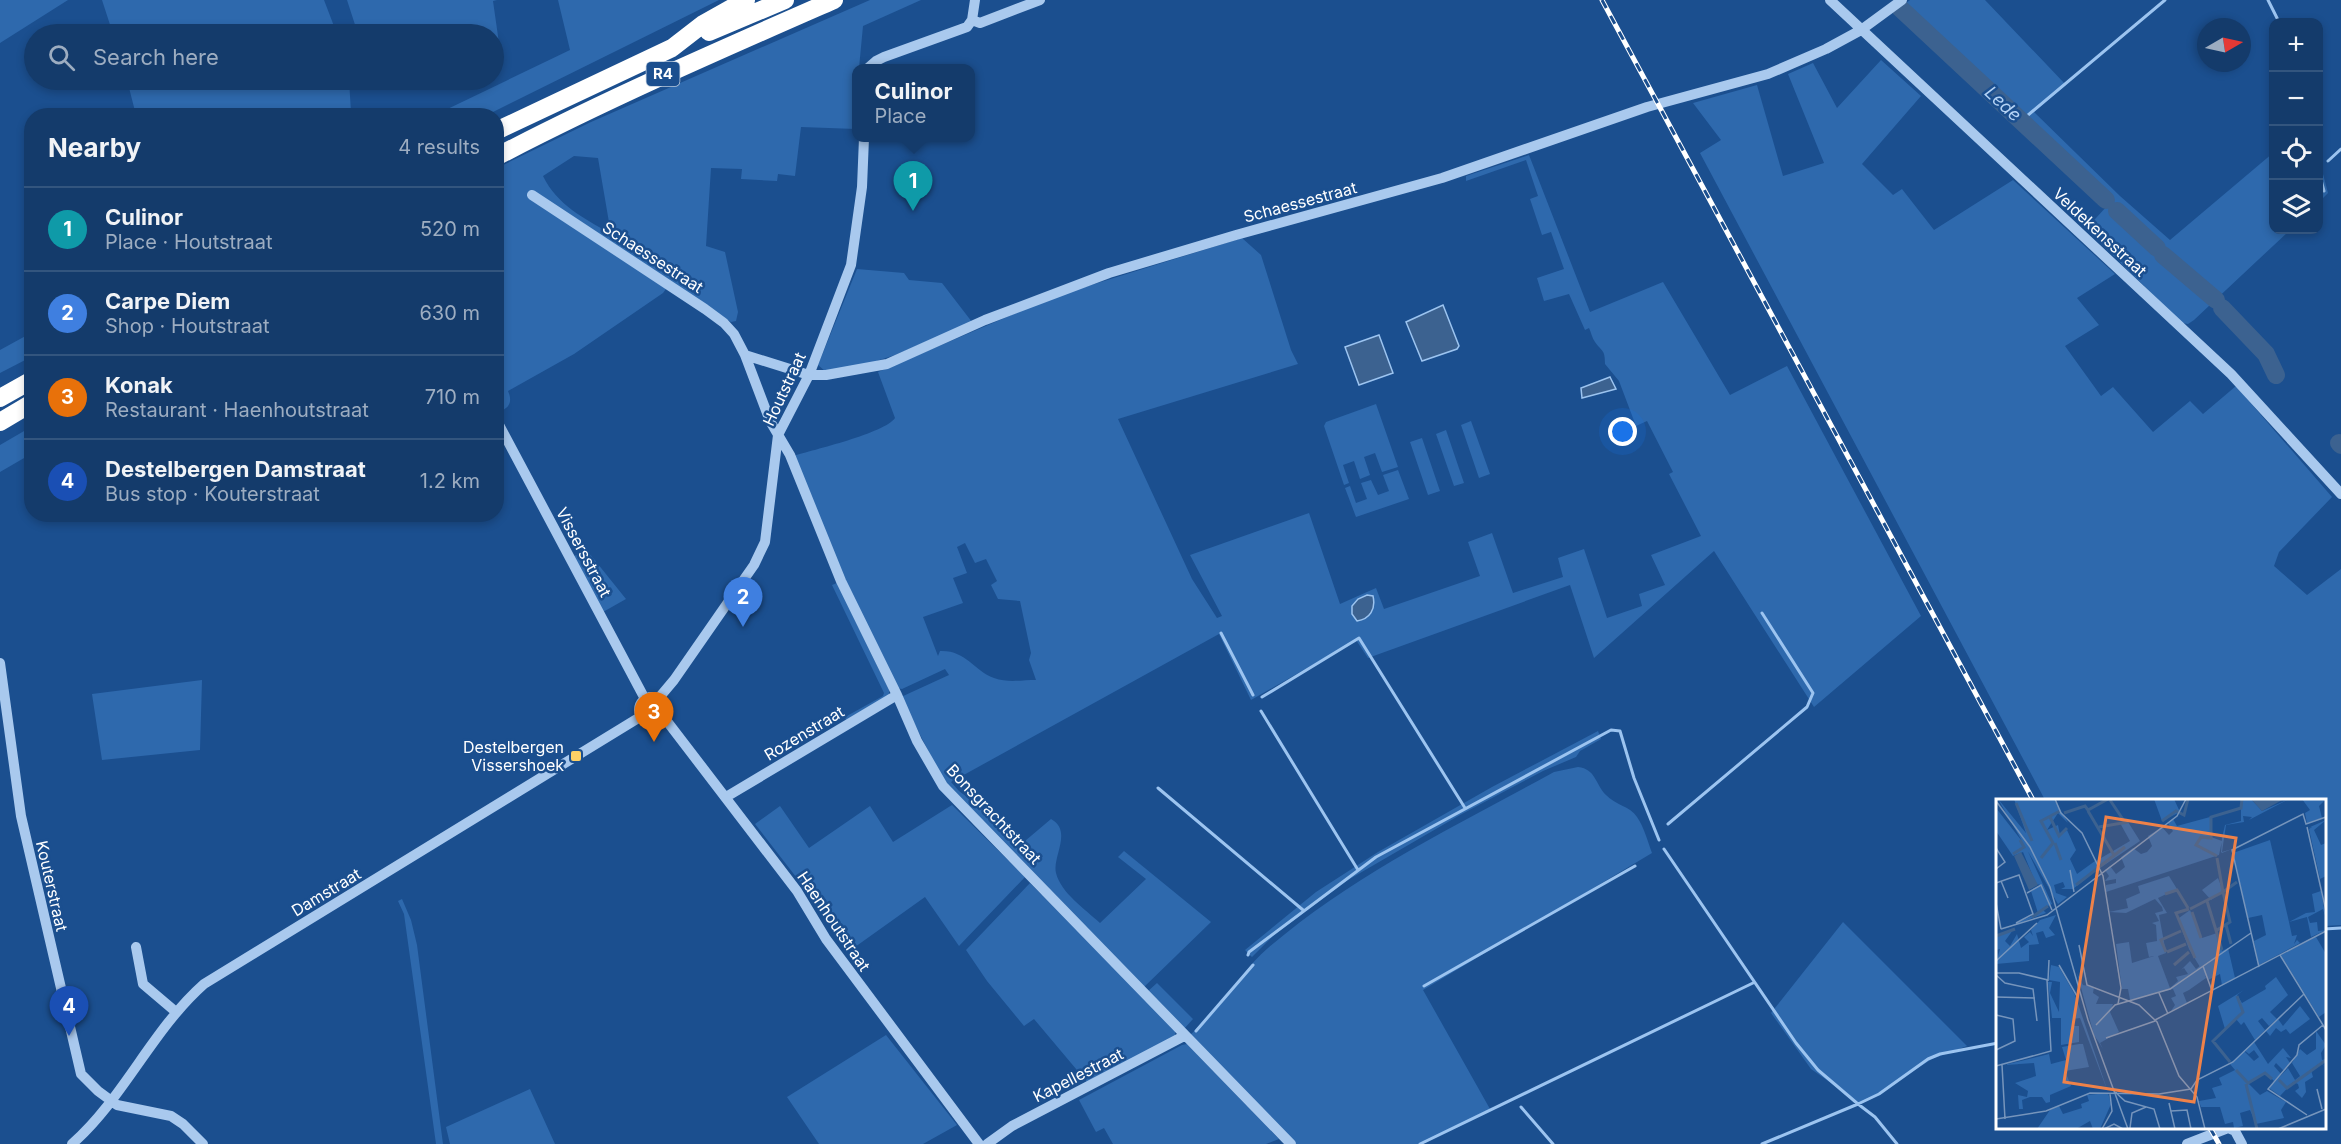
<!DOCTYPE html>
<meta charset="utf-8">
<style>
body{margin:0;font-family:Inter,sans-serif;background:#214673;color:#f1f3f6}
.controls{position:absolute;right:18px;top:18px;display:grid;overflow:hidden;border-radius:12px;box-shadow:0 3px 9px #0003}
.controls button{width:54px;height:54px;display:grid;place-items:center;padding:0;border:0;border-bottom:2px solid #33557e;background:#143b6b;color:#f1f3f6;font:30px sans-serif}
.compass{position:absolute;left:2197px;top:18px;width:54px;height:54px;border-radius:50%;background:#143b6b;box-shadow:0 3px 9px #0003;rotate:81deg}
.you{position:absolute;left:1623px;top:432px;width:21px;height:21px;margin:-15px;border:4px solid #fff;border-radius:50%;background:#1a73e8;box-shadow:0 0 0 9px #1a73e833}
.badge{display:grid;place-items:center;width:39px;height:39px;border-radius:50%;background:#ffd166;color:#fff;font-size:20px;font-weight:700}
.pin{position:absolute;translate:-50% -50px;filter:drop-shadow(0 2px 3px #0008)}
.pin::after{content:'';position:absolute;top:32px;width:21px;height:18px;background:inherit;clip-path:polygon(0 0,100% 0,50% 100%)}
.popup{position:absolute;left:852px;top:64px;width:123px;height:78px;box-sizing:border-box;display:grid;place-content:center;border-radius:12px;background:#143b6b;filter:drop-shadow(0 2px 4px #0005);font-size:20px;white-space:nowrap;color:#9dadc1}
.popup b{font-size:22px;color:#f1f3f6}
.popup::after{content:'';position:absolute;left:50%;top:100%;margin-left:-12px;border:12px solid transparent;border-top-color:#143b6b}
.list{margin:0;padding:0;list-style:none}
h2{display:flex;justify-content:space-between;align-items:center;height:78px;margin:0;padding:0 24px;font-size:26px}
h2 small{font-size:20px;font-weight:400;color:#9dadc1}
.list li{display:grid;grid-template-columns:39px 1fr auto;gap:18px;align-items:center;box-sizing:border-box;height:84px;padding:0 24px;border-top:2px solid #33557e}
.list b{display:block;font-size:22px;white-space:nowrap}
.list p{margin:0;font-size:20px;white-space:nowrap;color:#9dadc1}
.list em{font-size:20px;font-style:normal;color:#9dadc1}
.icon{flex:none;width:33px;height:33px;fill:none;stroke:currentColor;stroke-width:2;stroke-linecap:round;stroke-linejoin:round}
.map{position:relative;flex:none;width:2341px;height:1144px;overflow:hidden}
.search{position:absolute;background:#143b6b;box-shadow:0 3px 9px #0003;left:24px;top:24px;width:480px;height:66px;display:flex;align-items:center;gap:15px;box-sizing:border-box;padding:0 21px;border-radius:33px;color:#9dadc1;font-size:22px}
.panel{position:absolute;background:#143b6b;box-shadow:0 3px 9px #0003;left:24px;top:108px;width:480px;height:414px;border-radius:24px}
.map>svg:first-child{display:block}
</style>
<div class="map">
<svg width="2341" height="1144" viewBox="0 0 2341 1144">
<rect width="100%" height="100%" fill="#1b4f8f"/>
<path fill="#2e69ad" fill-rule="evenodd" d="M0,0H68L0,43Z
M102,0H324L337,34H113Z
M347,0H497L493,1L500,50L494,51V34H358Z
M558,0H719L487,115H435L570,50Z
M870,0H921L863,26L859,68H856V129L801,127L795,176L778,174L777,181L741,179L742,169L711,168L706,246L725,252L738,312L736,321L731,322L671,282L663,293L574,354L508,391C513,402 509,409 498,412L497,168L591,122ZM574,156L598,158L611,234C584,218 557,205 543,176Z
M1910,0H1985L2066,85L2034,112L2120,196L2170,240L2273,153L2274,230H2290L2194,320L2188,324L2182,323L2086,229L2107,206L1897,10Z
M1881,60L1921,96L1862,164L1893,195L1902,189L1934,230L2013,180L2115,274L2077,298L2099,325L2065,346L2101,396L2113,387L2153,432L2190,401L2203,414L2236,386L2332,497L2279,552L2274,566L2307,595L2341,569V925L2325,926L2324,800H2045L1700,153L1721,140L1693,103L1757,85L1783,176L1824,163L1788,74L1813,63L1837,108Z
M127,80H349L351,112L344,116L136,115Z
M1529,155L1590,312L1663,282L1730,395L1787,366L1921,616L1814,707L1714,551L1594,658L1570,585L1368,658L1356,640L1251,700L1219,634L951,782L959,791L1025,841L1051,819C1073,831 1052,857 1056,873C1061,893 1085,909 1100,923L1146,879L1118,857L1124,851L1211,922L1143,988L943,780L901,697L949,675L945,669L902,689L897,688L845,581L793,456C813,450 885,433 895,418L878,372L1056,296L1242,238L1261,255L1291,350L1298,364L1118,419L1192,579L1217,618L1222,616L1190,555L1309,513L1340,604L1376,588L1384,609L1480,576L1468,542L1492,533L1513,593L1563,577L1558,558L1584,549L1607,618L1642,606L1639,594L1665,585L1651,555L1701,536L1669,474L1673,472L1647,421L1636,426L1619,381L1605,364C1605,349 1602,352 1595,342C1592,338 1591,332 1589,328L1585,330L1569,294L1544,301L1537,278L1564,269L1551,232L1542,235L1530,199L1538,196L1526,160L1466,181V176ZM965,543L975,563L986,559L997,581L991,585L998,599L1020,601L1031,653L1029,660L1036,680C1021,680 1008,683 994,678C973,670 966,650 940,651L938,656L923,617L963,603L953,578L967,573L957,547Z
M2318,155L2328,193L2319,202H2318Z
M857,269L904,273L909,280L942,283L972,322L895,355L861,366L825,371L818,365Z
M31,333V357L0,373V350Z
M1376,404L1398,467L1382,472L1375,453L1364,457L1370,475L1360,479L1354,461L1343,465L1349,483L1344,485L1324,426L1326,422Z
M1471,421L1490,474L1479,478L1461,425Z
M31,427V454L0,472V445Z
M1446,430L1464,483L1454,486L1436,434Z
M1422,438L1440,491L1428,495L1410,442Z
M1398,470L1409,499L1356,517L1345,488L1350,486L1356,503L1367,499L1361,483L1371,480L1378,495L1389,491L1383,475Z
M584,552L589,553L626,599L603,612L574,556Z
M837,583L889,690V695L846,720L845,717L883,696L884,693L832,585Z
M202,680L200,750L102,760L92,694Z
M1598,731L1601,739L1580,751L1576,757L1543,771L1460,815L1348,880L1275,934L1252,957L1245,950L1316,892L1378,852L1492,787Z
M1578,767C1596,769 1595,784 1606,795C1615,805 1630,806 1637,817C1644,827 1648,842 1652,853L1423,990L1490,1109L1422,1144H1296L1189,1036C1200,1026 1211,1015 1221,1004C1236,985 1249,964 1268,948C1353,875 1455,826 1554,772Z
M952,805L1025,877L959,946L925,897L848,952L810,895L755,824L780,806L809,848L870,806L893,842Z
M1030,883L1175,1030V1037L1087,1082L1034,1019L1024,1026L987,981L966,950Z
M402,899L411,920L417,945L443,1144H436L404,914L398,901Z
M1843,922L1967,1046L1932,1059L1861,1104L1811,1069L1771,1013Z
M1157,983L1193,1019L1183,1030L1147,992Z
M886,1035L957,1125L923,1144H819L787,1097Z
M1187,1044L1279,1139L1266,1144H1113L1104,1128L1096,1132L1079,1100L1182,1045Z
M530,1089L555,1144H450L446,1127Z"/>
<path fill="#3c6290" stroke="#9cc4f0" stroke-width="1.5" d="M1443,305L1459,346L1457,349L1422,361L1406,322Z
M1379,335L1393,373L1359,385L1345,347Z
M1610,377L1616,389L1582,398L1581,388Z
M1367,595L1373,596C1376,609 1370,619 1357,621L1352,614V606L1358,599Z"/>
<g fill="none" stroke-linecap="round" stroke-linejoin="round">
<path stroke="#9cc4f0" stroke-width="3" d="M2268,0L2279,22
M2021,121L2165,0
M2328,161L2341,149
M2318,169L2324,191
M1221,633L1253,695
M1262,697L1359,638L1465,808
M1261,711L1358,870
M1158,788L1303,910
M1668,824L1807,707L1813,693L1762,613
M1664,849L1796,1043L1818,1070L1858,1104L1879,1094L1928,1059L1940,1054L1998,1043
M2324,929L2341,928
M1248,955L1249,952L1376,857L1611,730L1620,731L1634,778L1659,840
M1424,986L1635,866
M1196,1031L1253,965
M1521,1107L1553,1144
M1420,1144L1753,983
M1762,1144L1858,1104L1875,1117L1897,1144"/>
<path stroke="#3c6290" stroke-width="18" d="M1900,8L2106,200
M2117,211L2157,248
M2163,255L2216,300
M2222,308L2266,354L2276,375
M2339,443L2341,445"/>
<path stroke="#a9c9ee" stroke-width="10" d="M1830,0L2231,374L2341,494
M972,20L980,23L1040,0
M868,68L876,61L884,57L967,27L972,20L975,0
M532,195L705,309L724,323L734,334L745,355L770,421L790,455L841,581L897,695L917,741L943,786L1291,1144
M745,355L809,375H826L887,364L985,320L1109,273L1236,235L1442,178L1647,107L1768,74L1826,49L1861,30L1902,0
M496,419L645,699
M0,663L21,816L81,1074L98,1091L117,1105L171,1116L183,1124L203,1144
M639 710a13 13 0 1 1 26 0a13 13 0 1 1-26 0Z
M658,699L674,680L740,585L754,565L765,542L778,435L809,375L851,265L862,187L864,138
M663,716L797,891L826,939L979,1144
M726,797L897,695
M136,947L143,984L176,1012
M72,1144C124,1098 152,1030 204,984L640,717
M987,1144L1012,1126L1184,1036
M2187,1144L2228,1128L2235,1131L2242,1144"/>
<path stroke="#fff" stroke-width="18" d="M709,32L785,0
M496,131L672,48L703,24L746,0
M496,157C607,99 720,50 834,0
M0,398L32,380
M0,422L32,403"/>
<g stroke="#fff" stroke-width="5">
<path id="rail" d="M1602,0L2033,800
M2210,1128L2219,1144"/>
</g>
<use href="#rail" stroke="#1b4f8f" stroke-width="3" stroke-dasharray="9" stroke-linecap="butt"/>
</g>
<rect fill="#ffd166" stroke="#1b4f8f" stroke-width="2" x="570" y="750" width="12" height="12" rx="3"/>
<g text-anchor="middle" stroke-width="5" stroke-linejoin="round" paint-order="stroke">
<rect fill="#1b4f8f" stroke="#bbcadd" stroke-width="1.5" x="646.5" y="62" width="33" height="24" rx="4.5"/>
<g font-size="15" font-weight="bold" fill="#fff">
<text x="663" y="79">R4</text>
</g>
<g font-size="16" fill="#fff" stroke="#1b4f8f">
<text transform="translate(1300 202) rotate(-15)" y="6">Schaessestraat</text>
<text transform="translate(2100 232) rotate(43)" y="6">Veldekensstraat</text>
<text transform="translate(653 257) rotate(33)" y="6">Schaessestraat</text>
<text transform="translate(784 389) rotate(-65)" y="6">Houtstraat</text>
<text transform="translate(584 552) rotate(62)" y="6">Vissersstraat</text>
<text transform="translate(804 733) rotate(-31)" y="6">Rozenstraat</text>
<text transform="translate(994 814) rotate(47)" y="6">Bonsgrachtstraat</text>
<text transform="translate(52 886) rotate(77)" y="6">Kouterstraat</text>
<text transform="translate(326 892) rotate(-31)" y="6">Damstraat</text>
<text transform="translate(834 921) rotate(56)" y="6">Haenhoutstraat</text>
<text transform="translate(1078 1075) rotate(-27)" y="6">Kapellestraat</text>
</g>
<g font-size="16" fill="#fff" stroke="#1b4f8f" text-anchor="end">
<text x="564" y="753">Destelbergen<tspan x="564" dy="18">Vissershoek</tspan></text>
</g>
<g font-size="18" font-style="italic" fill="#b5d3f5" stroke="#1b4f8f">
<text transform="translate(2003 104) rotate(43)" y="6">Lede</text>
</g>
</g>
<g transform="translate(1996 799)">
<rect width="330" height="330" fill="#1b4f8f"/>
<path d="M2,0L30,34L18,0H58L72,24L62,14L51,31L62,26L64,36L71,31L80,51L74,60L81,75L99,62L103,69L77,90H65L69,88L67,83L58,86L60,94L71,98L62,105ZM158,0H178L184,13L166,22ZM245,0H255L266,12L293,0L253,21L256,18L247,17L248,23L230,26L226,53L236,50L226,54L225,53L226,39L229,26L245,22ZM306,0H330L323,7L326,19L311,24L309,14L314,11ZM0,9L29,46L56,105L46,110L50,114L8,130L42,114L35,92L45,86L40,85L27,53L17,57L0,32ZM214,18L215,38L226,42L223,56L110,93V86L120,84V80L109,82L113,77L109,71L114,67L120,75L124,72L129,68L125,58L137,49L145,55L151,53L156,47L152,37L166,28L173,36L177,32L172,24L177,20L181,27ZM330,21L318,31L325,46L330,44V77L324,80L313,30L316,28L312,29ZM132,23L144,42L104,69L100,62L134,42L124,24ZM274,41L293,123L310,114L319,113L316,95L325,92L330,120L327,110L312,118L314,124L321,123L322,132L330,131L315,138L311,118L293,123L296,137L301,136L298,145L301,141L304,144L263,166L258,142L270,136L266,116L252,119L237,54ZM173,77L181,90L162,99L171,114L163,116L170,154L162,157L174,189L182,182L180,178L192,175L188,169L185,171L194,162L200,170L205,166L210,179L193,191L188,184L193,191L187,194L191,204L175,212L179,206L175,199L180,197L177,190L134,201L132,190H126L120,145L133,143L136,164L158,157L153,158L150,144L161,142L160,126L156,124L163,122L159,114L167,112L166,108L159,100L130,114L113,113L132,109L130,100L144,94L142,87ZM222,79L227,92L215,101L206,91ZM194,111L206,139L221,134L226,152L232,149L239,179L226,186L224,175L212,181L193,150L180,115L183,119ZM60,116L53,129L59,136L50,139L47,132L40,134L43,145L33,146V162L0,165L4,150L0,151V136L17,131L9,142L14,147L21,135L25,149L33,143L28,138L34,133L37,137L35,131L44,121ZM320,138L330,155V213L323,218L285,156ZM55,166L63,168L79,196L112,293L84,219L77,220V227H83V243L65,246V219H56L52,183H56L54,194L63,213L64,183L53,181ZM81,174L87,186L98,188L97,194L103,198L100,205H117L114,213L123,233L104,244L107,250L98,236ZM280,178L292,196L274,213L281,220L273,227L266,219L262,222L269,231L259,241L248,223L245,226L240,220L229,230L222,207L248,191L241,196L246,204L270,190L269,187ZM304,207L314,220L294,235L290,230L285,233L280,229L274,237L270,232L282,220L287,227ZM320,232L330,246L325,254L326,261L330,260L325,264L330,268L324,264L315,271L317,278L309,283L310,293L306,299L299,292L303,289L302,285L297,283L284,297L273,289L292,269L299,281L304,277L296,264L304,250L311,256L320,250ZM258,243L272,265L287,249L295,259L290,258L294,264L288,272L280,264L278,267L285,275L278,282L270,274L252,284L264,296L271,292L290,303L285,311L288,319L260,325L254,311L244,314L247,327L238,329L237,323L229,325L224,308H205L203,302L220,299L216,289L226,286L223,279L239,271L234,265L248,252L258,262L263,258L258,251L253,255L249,252ZM83,245H87L93,268L69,272L75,287L54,296V303L50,304L46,298H34L26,301L27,310H23L22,296L31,298L32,292L19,284L40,277L38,264L8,266L53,255L55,265L70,261L66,248ZM112,294L115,305L104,330H97L94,322L80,330H41L54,311L63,307L67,315L86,309L85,305L93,302L91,296Z" fill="#2e69ad"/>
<path d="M255,0H288L266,12ZM25,53L42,86L33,91L18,57Z" fill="#3c6290"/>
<path fill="none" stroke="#3c6290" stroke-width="3" d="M114,1L128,22M20,4L36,42M92,12L118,56M68,14L89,7L92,11L112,0M54,18L63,37L71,29M166,22L180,12L188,16L192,0M103,28L132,23M59,44L65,61M17,55L28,48L24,41M221,57L200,46L205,38L215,39V18L245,9L246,0M45,59L57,44L45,22L64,12M103,68L129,48M80,86L102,69M169,95L181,91L192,109M211,102L226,151M193,110L180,114L199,159M194,110L227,93L221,59M196,113L205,139M36,118L52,107M230,126L235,145M221,131L234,123L227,93L241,83M0,137L19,130M170,153L165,141L185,132M171,153L190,145M178,166L193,153M234,263L217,242L247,213L241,197M240,271L252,284L269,274L276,280M283,281L291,289L330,261M250,285L261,330"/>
<path fill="none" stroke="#7695bc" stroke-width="1.5" d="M59,0L65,14L86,34L107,77L125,189L122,205M0,2L34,48L54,88L92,221L132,330M311,28L330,112M0,49L9,63L0,70M74,71L78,93M5,82L12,99M0,84L23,76L37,115L20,124M31,94L45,86L56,111M0,104L5,130M5,130L51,116L181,17L190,0M83,146L91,186L143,206L161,223L183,277L201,298L209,330M284,156L330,231M0,162L41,124M63,166L81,197M207,167L216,192M263,168L236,51L307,15L310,25L330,18M0,174H23L52,181L53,161M0,176L9,184L37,190L41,222M163,194L172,215M0,198L39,199M0,216L17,220L19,242L0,251M159,221L330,132M100,226L119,206L174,190L255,134M110,239L159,222M6,266L9,320M0,267L55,252L51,181M195,290L201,281L237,263L308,195M321,290L326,310M119,293L129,302L158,310L164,330M173,304L179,330M175,312L191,311L195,330M311,316L272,290L301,256L303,246L327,226M0,320L50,312L94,294L163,295L195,290M134,329L136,314L150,308M106,330L116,312L114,295M108,330L118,325L127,330M282,330L330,310"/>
<path fill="#ee8249" fill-opacity="0.15" stroke="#ee8249" stroke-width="3" d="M110,18L240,39L198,303L68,283Z"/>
<rect width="330" height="330" fill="none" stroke="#fff" stroke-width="3"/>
</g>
</svg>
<div class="controls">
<button>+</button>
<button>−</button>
<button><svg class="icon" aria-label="locate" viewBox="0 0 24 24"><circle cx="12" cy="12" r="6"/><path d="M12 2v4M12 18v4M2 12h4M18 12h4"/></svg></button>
<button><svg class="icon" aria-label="layers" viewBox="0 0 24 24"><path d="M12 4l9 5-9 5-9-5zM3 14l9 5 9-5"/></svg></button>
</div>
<svg class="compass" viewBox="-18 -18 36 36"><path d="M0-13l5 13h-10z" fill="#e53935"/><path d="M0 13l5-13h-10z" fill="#9dadc1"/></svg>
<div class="you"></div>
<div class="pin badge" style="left:913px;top:211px;background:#0f9aa8">1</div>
<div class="popup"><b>Culinor</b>Place</div>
<div class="pin badge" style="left:743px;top:627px;background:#3f7fe0">2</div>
<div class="pin badge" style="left:654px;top:742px;background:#e8710a">3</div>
<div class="pin badge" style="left:69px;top:1036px;background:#1a4fb4">4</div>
<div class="search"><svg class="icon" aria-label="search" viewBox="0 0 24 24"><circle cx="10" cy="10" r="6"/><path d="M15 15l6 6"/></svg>Search here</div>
<section class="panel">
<h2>Nearby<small>4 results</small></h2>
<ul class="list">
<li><span class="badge" style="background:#0f9aa8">1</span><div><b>Culinor</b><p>Place · Houtstraat</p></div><em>520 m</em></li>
<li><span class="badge" style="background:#3f7fe0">2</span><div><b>Carpe Diem</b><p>Shop · Houtstraat</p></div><em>630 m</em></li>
<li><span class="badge" style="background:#e8710a">3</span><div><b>Konak</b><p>Restaurant · Haenhoutstraat</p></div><em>710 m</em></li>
<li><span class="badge" style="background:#1a4fb4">4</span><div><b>Destelbergen Damstraat</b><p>Bus stop · Kouterstraat</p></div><em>1.2 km</em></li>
</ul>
</section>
</div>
